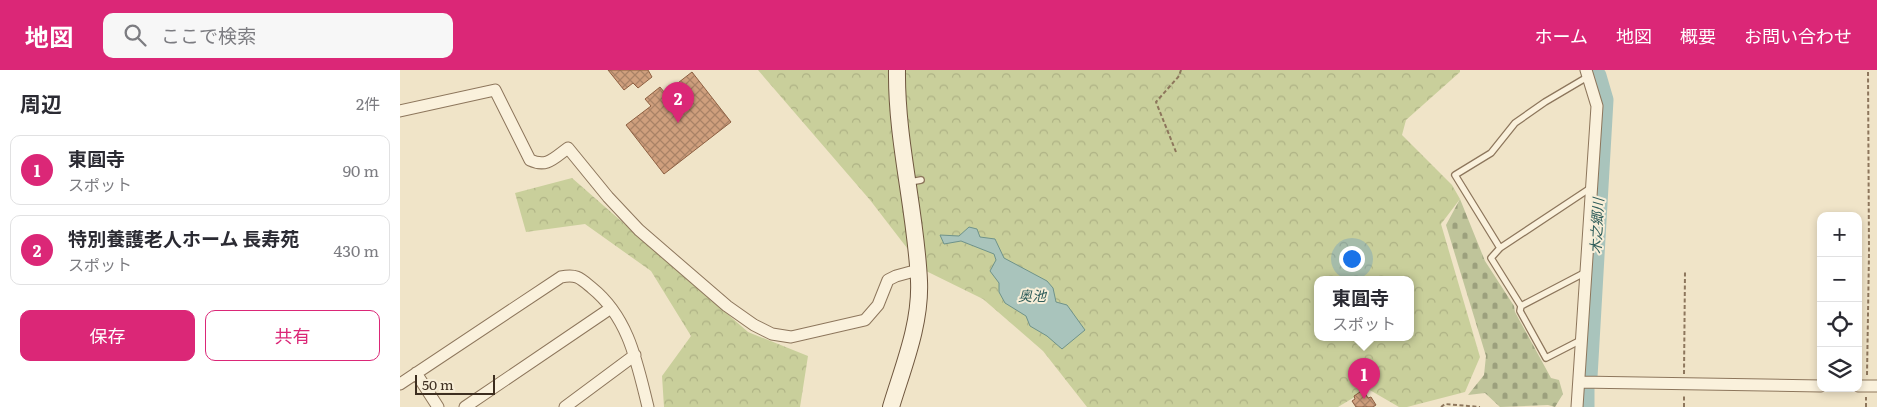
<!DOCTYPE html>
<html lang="ja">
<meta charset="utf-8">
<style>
body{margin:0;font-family:Literata,"Noto Sans JP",serif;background:#f7f7f7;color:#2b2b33}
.controls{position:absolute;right:15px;bottom:15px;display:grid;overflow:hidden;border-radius:10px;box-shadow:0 2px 8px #0003}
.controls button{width:45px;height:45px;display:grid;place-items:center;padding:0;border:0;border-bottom:1px solid #e1e1e2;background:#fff;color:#2b2b33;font:25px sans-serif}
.scale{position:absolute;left:15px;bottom:12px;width:80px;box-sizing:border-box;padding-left:5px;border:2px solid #3d2e20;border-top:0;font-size:14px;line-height:18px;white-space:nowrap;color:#3d2e20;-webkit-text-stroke:4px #f7eed8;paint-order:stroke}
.you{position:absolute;left:951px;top:188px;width:18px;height:18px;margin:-12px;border:4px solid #fff;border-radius:50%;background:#1a73e8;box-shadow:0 0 0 8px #1a73e833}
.badge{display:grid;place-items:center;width:32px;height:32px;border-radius:50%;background:#db2777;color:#fff;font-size:16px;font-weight:700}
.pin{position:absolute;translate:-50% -41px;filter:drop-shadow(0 1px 2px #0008)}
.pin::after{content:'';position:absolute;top:26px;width:18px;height:15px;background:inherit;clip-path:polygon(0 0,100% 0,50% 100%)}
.popup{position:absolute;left:914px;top:206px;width:100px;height:65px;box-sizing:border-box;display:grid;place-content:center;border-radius:10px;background:#fff;filter:drop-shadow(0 1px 4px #0005);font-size:16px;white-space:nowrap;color:#7c7c81}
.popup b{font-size:19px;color:#2b2b33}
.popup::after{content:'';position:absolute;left:50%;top:100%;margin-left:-10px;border:10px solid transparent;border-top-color:#fff}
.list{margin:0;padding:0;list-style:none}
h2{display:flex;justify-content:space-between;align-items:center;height:65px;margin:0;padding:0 20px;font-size:21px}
h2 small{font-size:16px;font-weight:400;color:#7c7c81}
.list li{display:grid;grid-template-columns:32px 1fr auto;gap:15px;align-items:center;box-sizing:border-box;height:70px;margin:0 10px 10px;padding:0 10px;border:1px solid #e1e1e2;border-radius:10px}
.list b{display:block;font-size:19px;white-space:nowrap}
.list p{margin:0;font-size:16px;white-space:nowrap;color:#7c7c81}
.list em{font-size:16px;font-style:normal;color:#7c7c81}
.actions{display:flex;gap:10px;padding:15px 20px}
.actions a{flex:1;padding:11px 0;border:1px solid #db2777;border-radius:10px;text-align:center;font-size:18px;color:#db2777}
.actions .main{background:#db2777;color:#fff}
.icon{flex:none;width:28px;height:28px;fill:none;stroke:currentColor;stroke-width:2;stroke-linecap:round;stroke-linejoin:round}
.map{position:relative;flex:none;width:1477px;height:337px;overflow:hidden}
header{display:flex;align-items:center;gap:30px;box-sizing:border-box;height:70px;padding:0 25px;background:#db2777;color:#fff}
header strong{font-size:24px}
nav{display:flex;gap:28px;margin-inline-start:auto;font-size:18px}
.search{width:350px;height:45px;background:#f7f7f7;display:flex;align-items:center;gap:12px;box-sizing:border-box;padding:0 18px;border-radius:10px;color:#7c7c81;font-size:19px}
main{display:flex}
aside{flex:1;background:#fff}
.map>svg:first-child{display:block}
</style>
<header>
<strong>地図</strong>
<div class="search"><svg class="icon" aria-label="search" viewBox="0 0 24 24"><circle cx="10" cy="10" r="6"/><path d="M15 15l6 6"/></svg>ここで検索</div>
<nav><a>ホーム</a><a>地図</a><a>概要</a><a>お問い合わせ</a></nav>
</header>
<main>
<aside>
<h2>周辺<small>2件</small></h2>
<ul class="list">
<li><span class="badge">1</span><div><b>東圓寺</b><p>スポット</p></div><em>90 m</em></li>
<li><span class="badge">2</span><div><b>特別養護老人ホーム 長寿苑</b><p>スポット</p></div><em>430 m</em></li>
</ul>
<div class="actions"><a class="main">保存</a><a>共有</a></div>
</aside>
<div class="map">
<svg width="1477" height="337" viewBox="0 0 1477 337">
<defs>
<pattern id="forest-crowns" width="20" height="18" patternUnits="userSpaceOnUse" patternTransform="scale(1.25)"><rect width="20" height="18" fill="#c9cf9b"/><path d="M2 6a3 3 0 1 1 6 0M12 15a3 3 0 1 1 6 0" fill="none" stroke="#aeb285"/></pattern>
<pattern id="cemetery-stones" width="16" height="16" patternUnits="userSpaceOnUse" patternTransform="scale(1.25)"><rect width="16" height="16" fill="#bfc49a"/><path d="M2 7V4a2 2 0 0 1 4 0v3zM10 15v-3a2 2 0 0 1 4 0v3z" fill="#9ca07d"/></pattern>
<pattern id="building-cross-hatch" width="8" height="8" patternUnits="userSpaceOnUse" patternTransform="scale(1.25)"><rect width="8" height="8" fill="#cf9f7d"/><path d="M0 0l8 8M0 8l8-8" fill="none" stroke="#a98266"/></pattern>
</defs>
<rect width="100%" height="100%" fill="#f0e4c8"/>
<path fill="url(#forest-crowns)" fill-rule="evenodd" d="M358,0H1060V2L1006,50L1002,65L1052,115L1060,129L1041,154L1080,287L1065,322L1007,337H999L968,319L938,337H687L643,281L583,229L524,200L470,130ZM918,210H1010V268H918Z
M172,108L348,262L408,286L400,337H264L262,306L291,266L251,201L185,154L126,162L115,123Z"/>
<path fill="url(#cemetery-stones)" d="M1060,129L1085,191L1114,236L1115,242L1151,308L1159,310L1163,324L1155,337L1148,335L1100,337L1085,323L1068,325L1084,305L1086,286L1046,155Z"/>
<path fill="#a9c4bc" stroke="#6f938a" d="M569,157L577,159L580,167L595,169L604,188L647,211L653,218L656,232L667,235L685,260L662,279L647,266L630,256L626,246L605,233L599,222V213L590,201L596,190L594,184L561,171L544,174L540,165L559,166Z"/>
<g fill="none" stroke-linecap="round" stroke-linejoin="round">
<path stroke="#a9c4bc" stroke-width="19" d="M1188,307L1204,30L1197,6
M1185,318V337"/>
</g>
<path fill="url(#building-cross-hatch)" stroke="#8d5f41" d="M208,0H248L252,7L238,18L233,13L224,20Z
M292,2L331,52L264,104L226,55L251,36L245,29L260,17L265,23Z
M963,320L968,328L971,327L976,335L973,337H956L952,331L955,329L954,326Z"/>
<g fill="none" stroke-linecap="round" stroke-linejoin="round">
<g stroke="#8d765c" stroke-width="8">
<path id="lane" d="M510,112L521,110
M1100,178L1192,117
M1186,202L1121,236L1091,188L1100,178L1055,105L1091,83L1115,53L1145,32L1189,6
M1121,236L1120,241L1146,288L1181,270"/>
</g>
<g stroke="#8d765c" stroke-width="13">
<path id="street" d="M0,41L95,20L130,90C147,98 154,88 168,78L208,127L239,160L327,236L354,255L372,264L391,267L465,250L478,235L488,210L496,206L518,200
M16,303L38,337
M1179,312L1421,316
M0,314L161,207C177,204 180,208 192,218C229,248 237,293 248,337
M1458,316H1477
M65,337L211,238
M165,337L235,285
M1177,337L1197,36L1186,0"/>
</g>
<g stroke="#6f573f" stroke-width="18">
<path id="secondary" d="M491,337C503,297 521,254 519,211C516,141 496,71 497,0"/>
</g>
<path stroke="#8d765c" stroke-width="2" stroke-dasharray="4 2.5" stroke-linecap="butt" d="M776,82L756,32L779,6L781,0
M1284,304L1285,202
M1467,305L1469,183L1468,0
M1041,337L1045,334L1080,337
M1284,337V324
M1466,337V327"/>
<use href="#lane" stroke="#faf1dc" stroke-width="5.5"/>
<use href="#street" stroke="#faf1dc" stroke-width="11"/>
<use href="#secondary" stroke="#faf1dc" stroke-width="16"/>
</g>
<g text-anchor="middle" stroke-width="4" stroke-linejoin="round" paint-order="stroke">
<g font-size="14" font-style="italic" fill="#2f5d5a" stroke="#f7eed8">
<text transform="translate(1197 156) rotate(-87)" y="5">木之郷川</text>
<text x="632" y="231">奥池</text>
</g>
</g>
</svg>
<div class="controls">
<button>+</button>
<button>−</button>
<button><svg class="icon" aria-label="locate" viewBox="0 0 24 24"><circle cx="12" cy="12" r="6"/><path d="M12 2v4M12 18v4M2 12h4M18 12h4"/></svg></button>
<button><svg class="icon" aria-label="layers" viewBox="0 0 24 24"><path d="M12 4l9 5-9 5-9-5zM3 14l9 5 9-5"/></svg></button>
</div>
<div class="scale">50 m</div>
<div class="you"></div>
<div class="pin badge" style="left:964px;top:329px">1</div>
<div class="popup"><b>東圓寺</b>スポット</div>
<div class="pin badge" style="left:278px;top:53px">2</div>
</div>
</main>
